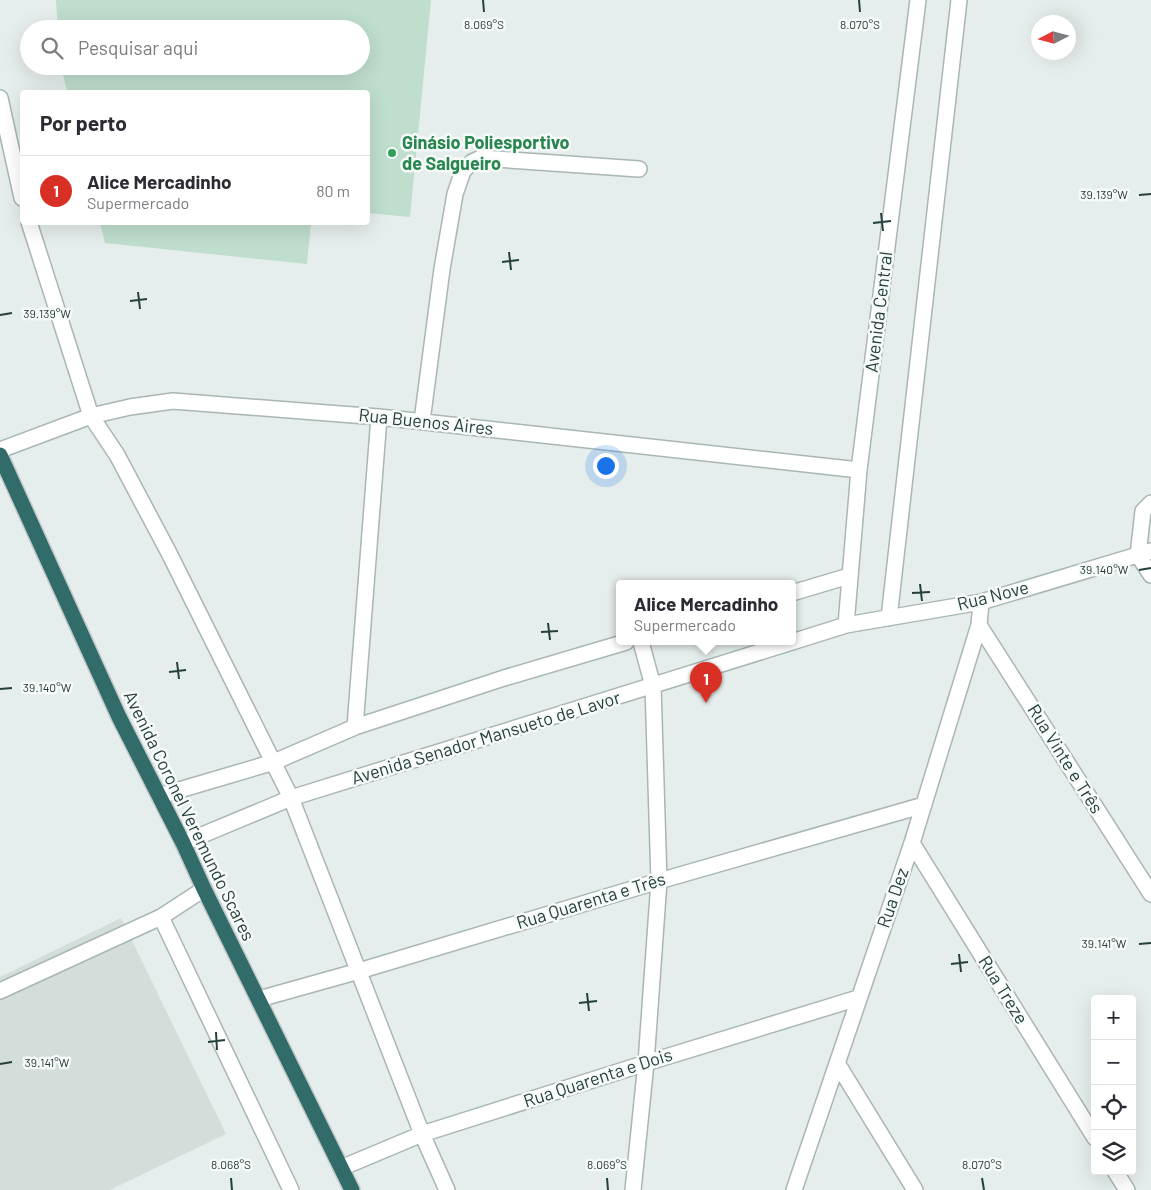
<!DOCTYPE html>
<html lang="pt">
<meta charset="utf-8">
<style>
body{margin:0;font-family:Barlow,sans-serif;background:#f7f7f7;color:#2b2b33}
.controls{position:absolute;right:15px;bottom:15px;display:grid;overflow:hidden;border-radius:5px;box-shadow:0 5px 20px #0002}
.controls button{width:45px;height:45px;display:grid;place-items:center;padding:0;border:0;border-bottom:1px solid #e1e1e2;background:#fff;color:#2b2b33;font:25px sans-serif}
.compass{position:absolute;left:1031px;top:15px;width:45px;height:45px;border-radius:50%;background:#fff;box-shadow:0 5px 20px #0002;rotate:264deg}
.you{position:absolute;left:605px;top:465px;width:18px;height:18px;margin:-12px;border:4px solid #fff;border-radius:50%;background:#1a73e8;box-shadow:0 0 0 8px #1a73e833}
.badge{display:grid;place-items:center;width:32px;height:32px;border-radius:50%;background:#d93025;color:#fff;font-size:16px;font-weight:700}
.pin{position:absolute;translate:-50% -41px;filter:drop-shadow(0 1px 2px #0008)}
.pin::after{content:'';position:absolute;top:26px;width:18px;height:15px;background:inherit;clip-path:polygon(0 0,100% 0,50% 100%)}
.popup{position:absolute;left:616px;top:580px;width:180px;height:65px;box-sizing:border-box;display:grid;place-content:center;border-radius:5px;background:#fff;filter:drop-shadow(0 1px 4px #0005);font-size:16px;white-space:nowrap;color:#7c7c81}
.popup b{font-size:19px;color:#2b2b33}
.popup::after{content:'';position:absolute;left:50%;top:100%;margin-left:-10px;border:10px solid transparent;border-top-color:#fff}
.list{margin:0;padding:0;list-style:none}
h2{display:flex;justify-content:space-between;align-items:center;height:65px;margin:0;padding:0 20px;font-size:21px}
h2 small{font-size:16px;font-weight:400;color:#7c7c81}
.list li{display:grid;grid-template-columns:32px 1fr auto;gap:15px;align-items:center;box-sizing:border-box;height:70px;padding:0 20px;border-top:1px solid #e1e1e2}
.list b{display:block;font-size:19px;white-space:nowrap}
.list p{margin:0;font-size:16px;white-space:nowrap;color:#7c7c81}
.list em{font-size:16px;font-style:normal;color:#7c7c81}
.icon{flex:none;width:28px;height:28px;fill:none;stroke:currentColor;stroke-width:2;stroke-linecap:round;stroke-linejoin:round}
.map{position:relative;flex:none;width:1151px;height:1190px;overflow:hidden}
.search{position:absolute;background:#fff;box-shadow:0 5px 20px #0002;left:20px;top:20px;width:350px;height:55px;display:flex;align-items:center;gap:12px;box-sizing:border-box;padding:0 18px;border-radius:28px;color:#7c7c81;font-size:19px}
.panel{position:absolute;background:#fff;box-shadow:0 5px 20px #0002;left:20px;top:90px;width:350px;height:135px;border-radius:5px}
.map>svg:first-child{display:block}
</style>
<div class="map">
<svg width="1151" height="1190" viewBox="0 0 1151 1190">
<rect width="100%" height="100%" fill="#e5eeec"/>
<path fill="#d3dedb" d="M121,918L226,1134L110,1190H0V977Z"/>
<path fill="#bfdecd" d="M56,0H431L410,217L368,213V92H67L61,66H361V29H58Z
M100,223H311L307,264L105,243Z"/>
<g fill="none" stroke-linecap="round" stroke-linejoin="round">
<g stroke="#a8b6b4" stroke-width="18">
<path id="minor" d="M0,98L22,198
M29,222L91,416L117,455L169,553L291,798L422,1134L447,1190
M422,421L442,269L455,194L463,171L472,162L481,158L639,169
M0,450L91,416L130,407L173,401L379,417L859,470
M1138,555L1143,511L1151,503
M1138,555L1151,575
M792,593L849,576
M889,618L959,0
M846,625L859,470L918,0
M979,625L1151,894
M792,642L846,625L981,602L1151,551
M355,727L379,417
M159,796L274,762L355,727L504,678L626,642
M183,843L291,798L792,642
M912,843L1095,1138
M161,917L291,1190
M0,991L161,917L204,889
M259,999L359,971L659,881L924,805
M837,1063L915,1190
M341,1168L422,1134L646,1063L858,998
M1115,1171L1127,1190
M633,1190L646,1063L659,881L653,686L641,642
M794,1190L912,843L979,625L981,602"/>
</g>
<g stroke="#c2c9c9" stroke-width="18">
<path id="highway" d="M0,455L119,717L183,843L204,889L352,1190"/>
</g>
<use href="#minor" stroke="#fff" stroke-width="15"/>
<use href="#highway" stroke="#316b6a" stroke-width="15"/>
</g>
<path fill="none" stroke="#253f3d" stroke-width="2" d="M483,0L484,12M859,0L860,12M1139,195L1151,194M881,213L883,231M873,223L891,221M509,252L511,270M502,262L519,260M138,292L140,309M130,301L147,299M0,315L12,313M1139,570L1151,568M920,584L922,601M912,593L930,592M548,623L550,640M541,632L558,631M177,662L179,679M169,672L186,670M0,689L12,688M1139,944L1151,943M959,954L961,972M951,964L968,962M587,993L589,1011M579,1003L597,1001M216,1032L217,1050M208,1042L225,1040M0,1064L12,1062M231,1178L232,1190M607,1178L608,1190M982,1178L984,1190"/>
<circle fill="#2e9e5b" stroke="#f6faf9" stroke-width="2" cx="392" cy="153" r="5"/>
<g text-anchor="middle" stroke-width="5" stroke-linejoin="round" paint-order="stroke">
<g font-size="18" font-weight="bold" fill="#27864d" stroke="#f6faf9" text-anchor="start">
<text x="402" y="149">Ginásio Poliesportivo<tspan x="402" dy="21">de Salgueiro</tspan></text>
</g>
<g font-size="18" fill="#253f3d" stroke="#f6faf9">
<text transform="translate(879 312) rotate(-83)" y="6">Avenida Central</text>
<text transform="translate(426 422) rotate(6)" y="6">Rua Buenos Aires</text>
<text transform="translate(993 596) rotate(-14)" y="6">Rua Nove</text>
<text transform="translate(486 738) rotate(-17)" y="6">Avenida Senador Mansueto de Lavor</text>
<text transform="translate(1065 759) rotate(58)" y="6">Rua Vinte e Três</text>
<text transform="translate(189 816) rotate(64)" y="6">Avenida Coronel Veremundo Scares</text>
<text transform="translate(893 898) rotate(-71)" y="6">Rua Dez</text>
<text transform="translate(591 901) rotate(-17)" y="6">Rua Quarenta e Três</text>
<text transform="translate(1003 990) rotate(58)" y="6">Rua Treze</text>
<text transform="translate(598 1078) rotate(-18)" y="6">Rua Quarenta e Dois</text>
</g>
</g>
<g font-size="12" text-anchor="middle" fill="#253f3d" stroke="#f6faf9" stroke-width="5" stroke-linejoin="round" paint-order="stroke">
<text x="484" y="29">8.069°S</text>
<text x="860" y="29">8.070°S</text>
<text x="1104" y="199">39.139°W</text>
<text x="47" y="318">39.139°W</text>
<text x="1104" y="574">39.140°W</text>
<text x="47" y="692">39.140°W</text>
<text x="1104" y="948">39.141°W</text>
<text x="47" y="1067">39.141°W</text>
<text x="231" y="1169">8.068°S</text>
<text x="607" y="1169">8.069°S</text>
<text x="982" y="1169">8.070°S</text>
</g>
</svg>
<div class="controls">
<button>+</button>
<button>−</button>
<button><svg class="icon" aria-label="locate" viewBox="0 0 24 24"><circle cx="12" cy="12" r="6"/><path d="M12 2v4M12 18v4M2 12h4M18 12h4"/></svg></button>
<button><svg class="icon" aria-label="layers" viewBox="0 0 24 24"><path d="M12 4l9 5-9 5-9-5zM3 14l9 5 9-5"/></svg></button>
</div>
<svg class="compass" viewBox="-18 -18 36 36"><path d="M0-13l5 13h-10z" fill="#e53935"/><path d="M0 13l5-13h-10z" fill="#7c7c81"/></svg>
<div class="you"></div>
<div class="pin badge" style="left:706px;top:703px">1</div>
<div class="popup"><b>Alice Mercadinho</b>Supermercado</div>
<div class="search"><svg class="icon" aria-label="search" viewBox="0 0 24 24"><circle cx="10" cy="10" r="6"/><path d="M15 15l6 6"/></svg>Pesquisar aqui</div>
<section class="panel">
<h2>Por perto<small></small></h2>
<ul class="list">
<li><span class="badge">1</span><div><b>Alice Mercadinho</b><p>Supermercado</p></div><em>80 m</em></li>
</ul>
</section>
</div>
